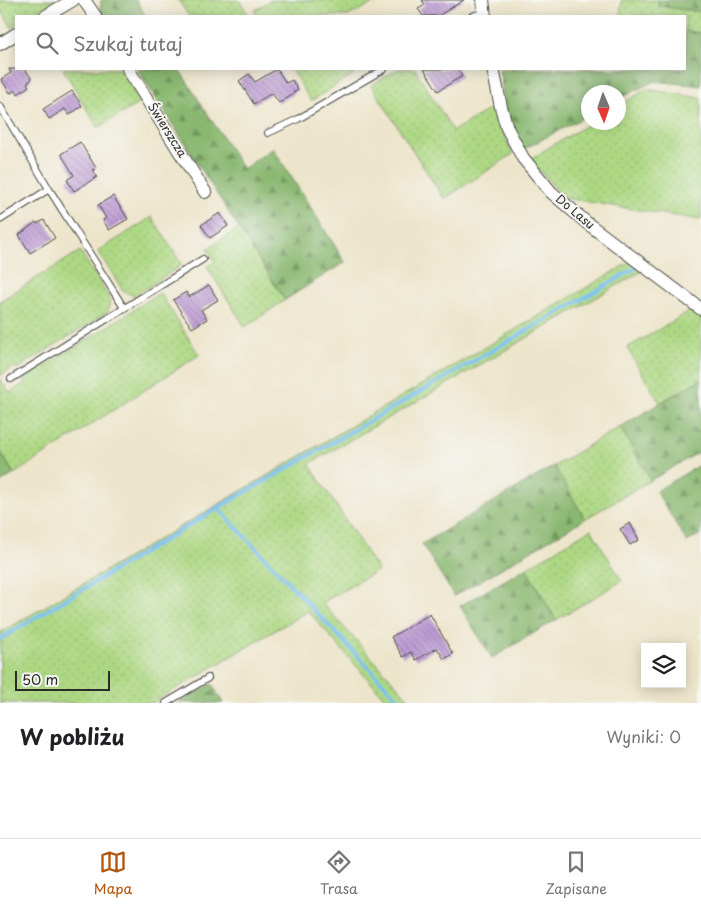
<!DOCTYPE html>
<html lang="pl">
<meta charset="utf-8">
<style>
body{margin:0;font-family:"Playpen Sans",sans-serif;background:#f2f2f2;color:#202124}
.controls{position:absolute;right:15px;bottom:15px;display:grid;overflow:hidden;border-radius:0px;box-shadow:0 2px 12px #0003}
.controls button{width:45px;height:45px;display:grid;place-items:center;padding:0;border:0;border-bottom:1px solid #e0e0e0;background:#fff;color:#202124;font:25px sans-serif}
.compass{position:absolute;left:581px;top:85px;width:45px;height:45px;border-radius:50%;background:#fff;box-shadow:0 2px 12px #0003;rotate:178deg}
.scale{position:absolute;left:15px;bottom:12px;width:95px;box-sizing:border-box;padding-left:5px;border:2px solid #2b2b2b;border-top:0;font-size:14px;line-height:18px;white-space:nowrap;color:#2b2b2b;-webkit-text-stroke:4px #f6f6f2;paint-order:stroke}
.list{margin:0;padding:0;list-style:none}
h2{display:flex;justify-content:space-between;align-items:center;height:65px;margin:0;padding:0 20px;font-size:21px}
h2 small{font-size:16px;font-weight:400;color:#757577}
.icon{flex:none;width:28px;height:28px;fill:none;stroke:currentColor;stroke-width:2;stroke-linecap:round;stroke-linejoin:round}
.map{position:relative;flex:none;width:701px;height:703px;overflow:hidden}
.search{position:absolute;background:#fff;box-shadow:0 2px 12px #0003;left:15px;right:15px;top:15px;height:55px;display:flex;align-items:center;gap:12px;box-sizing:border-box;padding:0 18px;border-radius:0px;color:#757577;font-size:19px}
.sheet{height:135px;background:#fff}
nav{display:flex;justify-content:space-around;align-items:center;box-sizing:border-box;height:70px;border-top:1px solid #e0e0e0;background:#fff;font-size:14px;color:#757577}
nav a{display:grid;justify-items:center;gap:2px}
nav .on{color:#b45309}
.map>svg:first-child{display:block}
</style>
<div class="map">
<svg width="701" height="703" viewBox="0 0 701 703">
<defs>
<pattern id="grass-dots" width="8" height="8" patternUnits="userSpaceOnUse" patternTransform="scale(1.25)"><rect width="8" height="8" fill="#add883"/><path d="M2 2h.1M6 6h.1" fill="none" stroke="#95ba71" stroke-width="1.8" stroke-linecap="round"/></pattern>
<pattern id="forest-firs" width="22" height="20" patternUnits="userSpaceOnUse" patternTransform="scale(1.25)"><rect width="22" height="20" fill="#8ab871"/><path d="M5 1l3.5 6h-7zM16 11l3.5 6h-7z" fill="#71965d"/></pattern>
<pattern id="building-back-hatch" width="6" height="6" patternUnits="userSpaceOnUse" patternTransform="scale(1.25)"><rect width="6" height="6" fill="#b994d2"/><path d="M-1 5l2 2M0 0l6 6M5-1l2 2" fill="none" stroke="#9779ab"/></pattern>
</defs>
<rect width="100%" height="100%" fill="#f6f6f2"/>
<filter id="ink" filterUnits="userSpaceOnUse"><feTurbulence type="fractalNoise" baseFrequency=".02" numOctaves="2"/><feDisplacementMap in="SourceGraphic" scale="10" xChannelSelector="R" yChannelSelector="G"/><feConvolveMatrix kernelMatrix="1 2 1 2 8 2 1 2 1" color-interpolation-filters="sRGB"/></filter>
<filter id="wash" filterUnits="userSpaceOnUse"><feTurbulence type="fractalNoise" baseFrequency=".0096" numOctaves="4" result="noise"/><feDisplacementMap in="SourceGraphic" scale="20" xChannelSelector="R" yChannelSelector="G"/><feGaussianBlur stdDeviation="1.12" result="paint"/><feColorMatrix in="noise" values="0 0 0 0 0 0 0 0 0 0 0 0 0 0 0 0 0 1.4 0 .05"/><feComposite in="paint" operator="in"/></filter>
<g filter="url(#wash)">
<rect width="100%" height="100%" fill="#ede5cb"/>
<path fill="url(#grass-dots)" stroke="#6c8257" d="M0,0H57L30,16H16V25L12,28L0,8Z
M178,0H239L248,14L244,16H189Z
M271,0H380L348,16H258L254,11Z
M622,0H658V6L701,12V33L685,31V16H620Z
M63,69H120L141,102L98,128Z
M291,69H355L354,74L311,101Z
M398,69H415L453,131L491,108L513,154L444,199L371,85Z
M646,89L701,98V220L564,198L530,159L590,123L618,122L619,106Z
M152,217L182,265L134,296L123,291L98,251Z
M239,228L285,300L245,327L207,267L215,261L207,249Z
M80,251L110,299L108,312L17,369L15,366L0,376V301Z
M630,262L642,271L309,464L378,570L322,603L413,703H389L308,611L152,703H0V633Z
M160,293L199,355L14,474L0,451V379L10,393L25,383L23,380Z
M692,310L701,317V379L660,403L627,348Z
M620,427L651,480L585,519L554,466Z
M591,529L622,581L556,620L526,568Z"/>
<path fill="url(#forest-firs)" stroke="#5a724e" d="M101,0H136L146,16H104L100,11Z
M658,0H701V12L658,6Z
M685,31L701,33V86L654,81L619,99L618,92H588V115L522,150L507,117L499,69H685Z
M137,69H179L243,169L273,148L345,262L285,300Z
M701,379V451L651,480L620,427Z
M0,451L14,474L0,483Z
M701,464V534L687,542L656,491Z
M554,466L585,519L454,596L422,544Z
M526,568L556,620L492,658L460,606Z
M212,684L223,703H178Z"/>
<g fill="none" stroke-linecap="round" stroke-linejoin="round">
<path stroke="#7abff1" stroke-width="4" d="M218,508L402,703
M0,639L218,508L634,269"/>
</g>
<g id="blocks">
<path fill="url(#building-back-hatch)" d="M422,0H464L438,16H423L418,9L425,5Z
M9,69H25L32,79L27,83L29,86L18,94L16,90L10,93L1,79L11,73Z
M277,69L286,83L292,80L298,90L293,93L294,94L279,103L272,93L254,104L239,81L249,74L255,82Z
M424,69H458L462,76L438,91Z
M72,91L82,106L69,115L65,109L49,119L43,109Z
M80,142L96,168L93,170L97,177L74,191L67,180L74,175L61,154Z
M113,196L128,219L109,230L103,220L106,218L98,205Z
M220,213L228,226L210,238L201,225Z
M44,220L55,238L30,253L19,235L36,222L37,224Z
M209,285L218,300L201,310L207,319L192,328L173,300L186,292L189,297Z
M630,523L639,540L630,545L620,529Z
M430,614L453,654L444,659L437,648L416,660L411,652L403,657L391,637Z"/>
</g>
</g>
<g filter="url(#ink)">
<use href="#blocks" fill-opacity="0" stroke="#484743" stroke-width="1"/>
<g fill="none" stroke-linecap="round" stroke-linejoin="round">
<g stroke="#484743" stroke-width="8">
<path id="lane" d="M472,16L485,12
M0,106L49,189L124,308
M268,133L298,119L384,69
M0,220L49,189
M11,379L203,259
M166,703L208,678"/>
</g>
<g stroke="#484743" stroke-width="14">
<path id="street" d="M84,0L95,16
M483,0L485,16
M46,16L73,0
M0,44L16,34
M128,69L205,192
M493,69L501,107L507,128L523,158L551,192L587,223L701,309"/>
</g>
<use href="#lane" stroke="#fff" stroke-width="6"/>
<use href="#street" stroke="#fff" stroke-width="12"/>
</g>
</g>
<g text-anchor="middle" stroke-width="4" stroke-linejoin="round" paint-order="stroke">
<g font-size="12" fill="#2b2b2b" stroke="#f6f6f2">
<text transform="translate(167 130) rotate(58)" y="4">Świerszcza</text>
<text transform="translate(575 212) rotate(40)" y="4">Do Lasu</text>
</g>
</g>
</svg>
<div class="controls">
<button><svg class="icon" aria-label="layers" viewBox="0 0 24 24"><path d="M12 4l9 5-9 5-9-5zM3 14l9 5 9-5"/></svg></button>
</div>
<svg class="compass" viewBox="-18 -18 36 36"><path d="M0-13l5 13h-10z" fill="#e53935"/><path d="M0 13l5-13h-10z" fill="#757577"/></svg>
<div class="scale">50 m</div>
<div class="search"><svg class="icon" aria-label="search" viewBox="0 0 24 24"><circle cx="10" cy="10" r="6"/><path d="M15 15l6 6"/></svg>Szukaj tutaj</div>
</div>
<section class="sheet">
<h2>W pobliżu<small>Wyniki: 0</small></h2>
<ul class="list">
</ul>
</section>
<nav>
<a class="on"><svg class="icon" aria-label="map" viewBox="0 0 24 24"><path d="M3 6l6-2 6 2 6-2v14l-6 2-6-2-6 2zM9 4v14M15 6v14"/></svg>Mapa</a>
<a><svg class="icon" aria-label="directions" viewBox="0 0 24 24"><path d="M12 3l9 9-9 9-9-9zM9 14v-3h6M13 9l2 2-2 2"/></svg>Trasa</a>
<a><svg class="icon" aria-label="saved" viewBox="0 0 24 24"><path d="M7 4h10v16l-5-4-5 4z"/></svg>Zapisane</a>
</nav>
